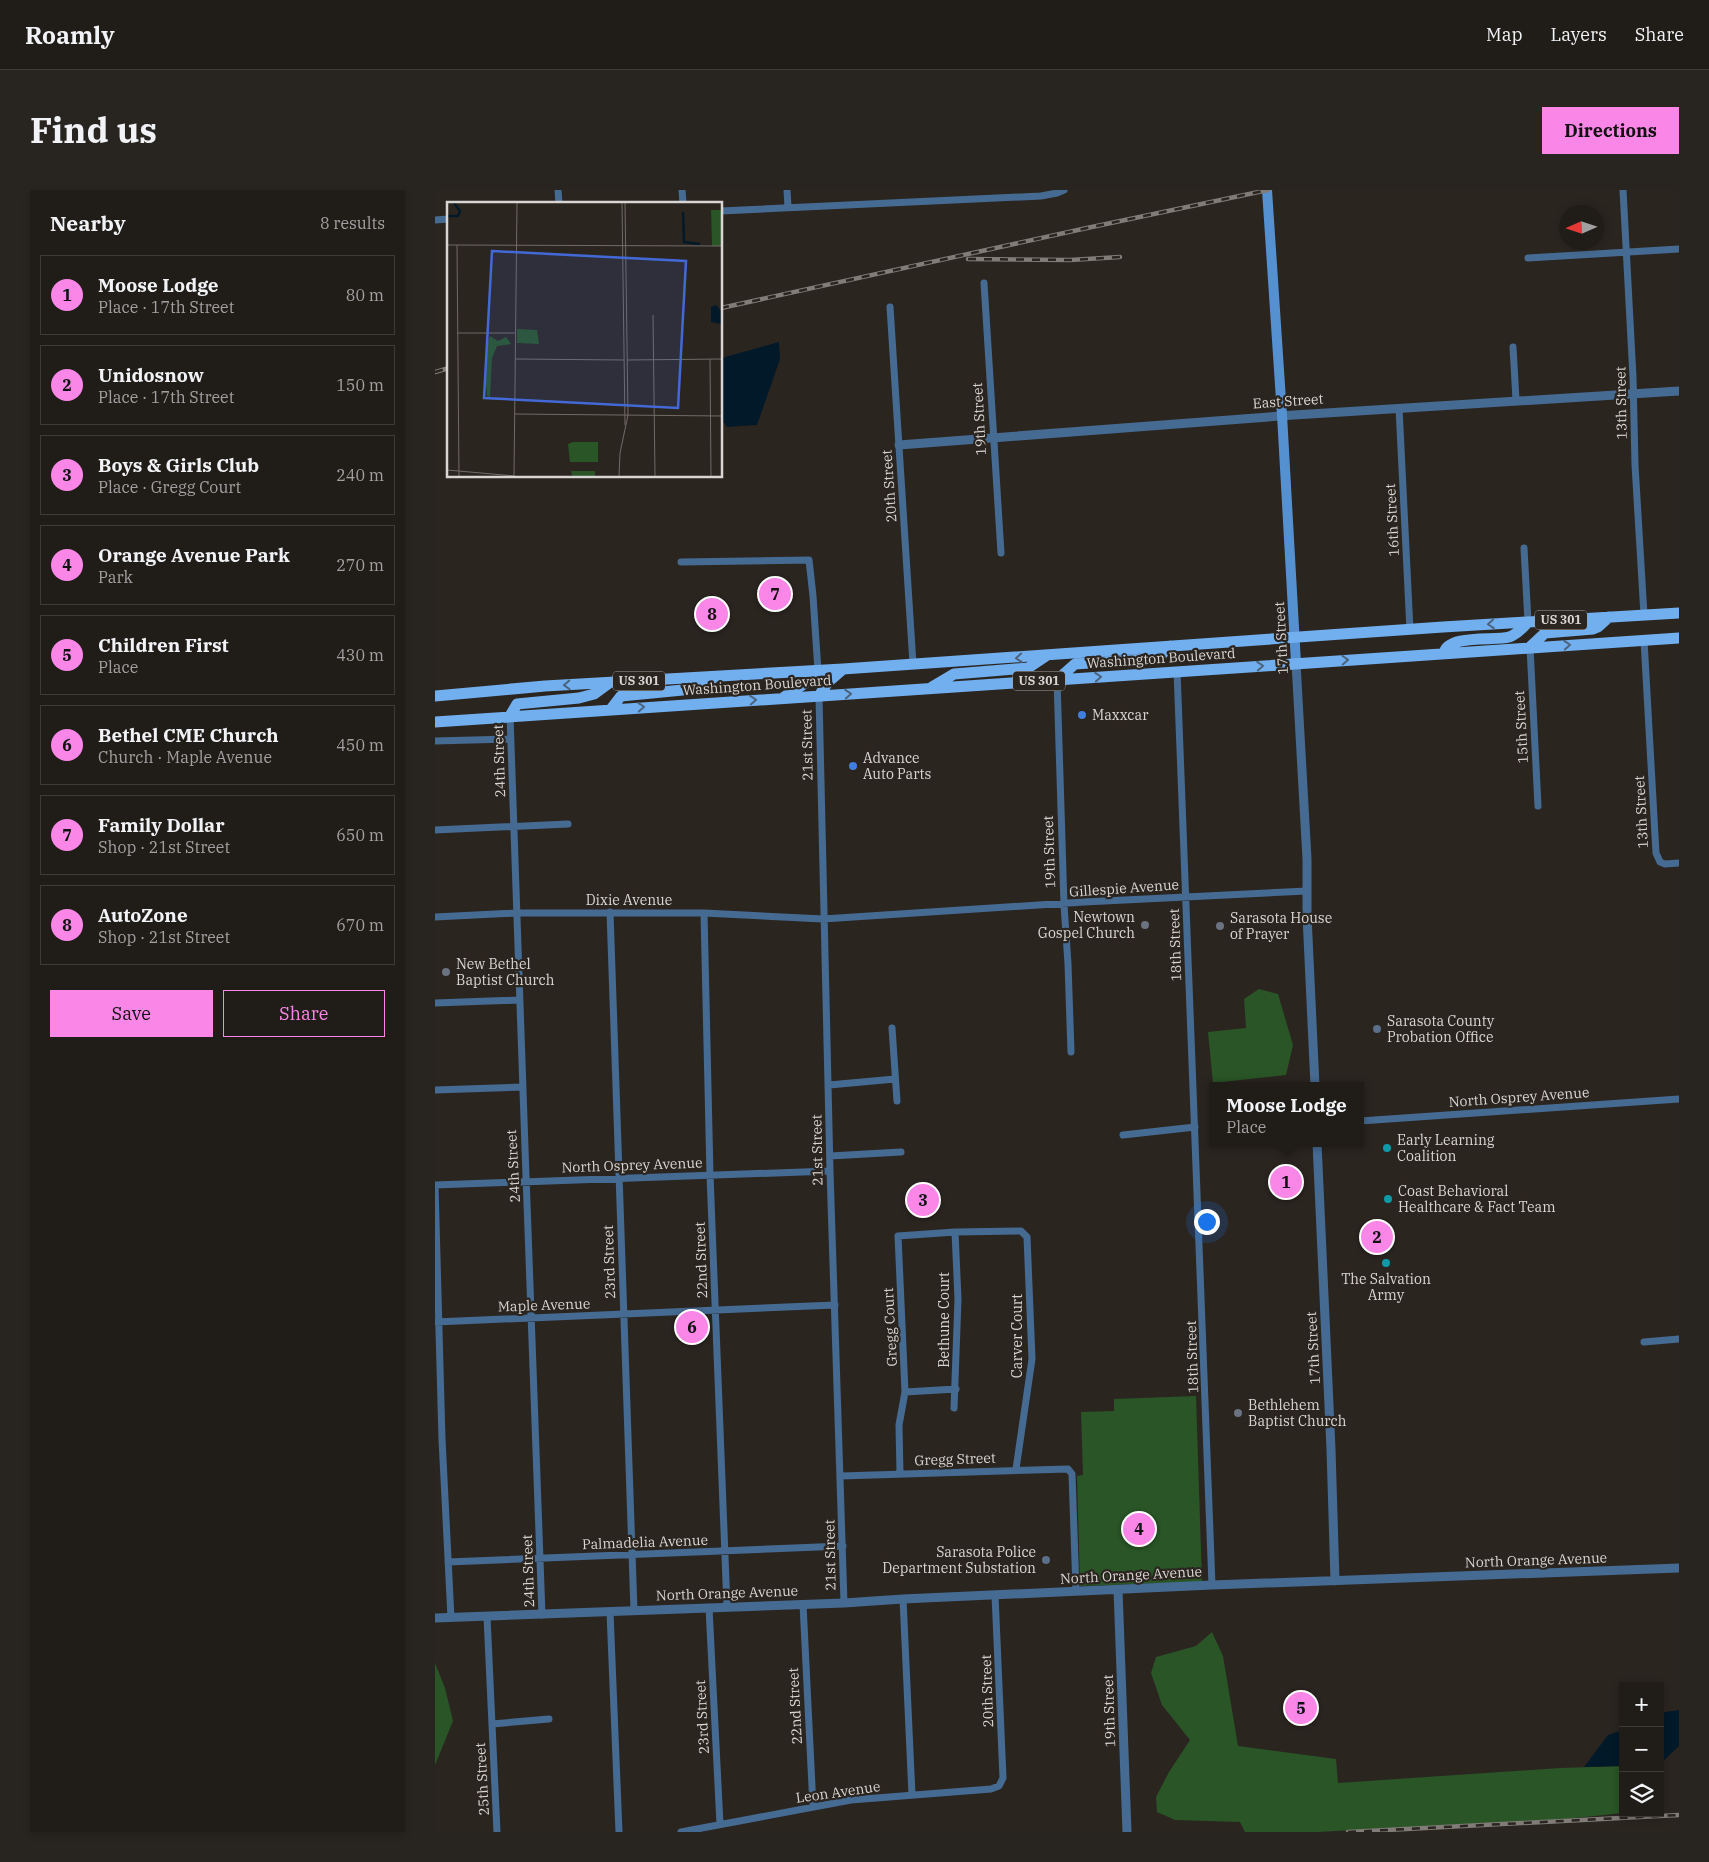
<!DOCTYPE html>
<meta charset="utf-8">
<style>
body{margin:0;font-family:"IBM Plex Serif",serif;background:#282521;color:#f1f3f6}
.controls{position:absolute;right:15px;bottom:15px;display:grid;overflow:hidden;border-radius:0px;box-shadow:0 2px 8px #0003}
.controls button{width:45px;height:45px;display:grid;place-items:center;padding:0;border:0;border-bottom:1px solid #3d3a37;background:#201c18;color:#f1f3f6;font:25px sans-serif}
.compass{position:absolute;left:1124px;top:15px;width:45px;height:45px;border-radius:50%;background:#201c18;box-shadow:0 2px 8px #0003;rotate:267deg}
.you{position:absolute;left:771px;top:1031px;width:18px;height:18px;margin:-12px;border:4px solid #fff;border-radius:50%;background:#1a73e8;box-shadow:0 0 0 8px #1a73e833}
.badge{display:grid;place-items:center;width:32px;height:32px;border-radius:50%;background:#fa87e8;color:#111;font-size:16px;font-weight:700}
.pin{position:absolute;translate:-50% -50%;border:2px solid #fff;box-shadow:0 1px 5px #0006}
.popup{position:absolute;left:774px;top:892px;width:155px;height:65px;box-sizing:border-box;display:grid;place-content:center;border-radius:0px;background:#201c18;filter:drop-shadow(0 1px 4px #0005);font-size:16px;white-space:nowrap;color:#a2a1a2}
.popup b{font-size:19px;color:#f1f3f6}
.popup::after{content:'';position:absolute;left:50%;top:100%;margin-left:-10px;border:10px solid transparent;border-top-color:#201c18}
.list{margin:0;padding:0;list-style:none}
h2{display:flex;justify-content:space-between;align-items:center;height:65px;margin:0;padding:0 20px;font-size:21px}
h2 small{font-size:16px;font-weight:400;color:#a2a1a2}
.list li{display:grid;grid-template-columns:32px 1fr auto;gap:15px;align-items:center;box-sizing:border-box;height:80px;margin:0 10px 10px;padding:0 10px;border:1px solid #3d3a37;border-radius:0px}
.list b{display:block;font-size:19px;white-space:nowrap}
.list p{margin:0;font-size:16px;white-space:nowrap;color:#a2a1a2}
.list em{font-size:16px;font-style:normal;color:#a2a1a2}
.actions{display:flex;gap:10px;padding:15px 20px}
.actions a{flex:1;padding:11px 0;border:1px solid #fa87e8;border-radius:0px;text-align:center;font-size:18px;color:#fa87e8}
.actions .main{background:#fa87e8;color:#111}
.icon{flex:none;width:28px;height:28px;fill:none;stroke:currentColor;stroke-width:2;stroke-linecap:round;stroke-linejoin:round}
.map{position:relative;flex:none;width:1244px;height:1642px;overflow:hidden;border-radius:0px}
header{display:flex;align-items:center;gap:30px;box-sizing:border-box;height:70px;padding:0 25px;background:#201c18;border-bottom:1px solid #3d3a37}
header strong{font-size:24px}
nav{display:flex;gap:28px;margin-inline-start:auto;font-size:18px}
.intro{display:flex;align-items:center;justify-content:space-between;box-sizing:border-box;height:120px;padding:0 30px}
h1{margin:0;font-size:35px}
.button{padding:12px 22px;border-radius:0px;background:#fa87e8;color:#111;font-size:18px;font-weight:700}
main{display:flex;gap:30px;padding:0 30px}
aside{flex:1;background:#201c18;border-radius:0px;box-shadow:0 2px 8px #0003}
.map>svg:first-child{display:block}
</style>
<header>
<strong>Roamly</strong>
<nav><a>Map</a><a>Layers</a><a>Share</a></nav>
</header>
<div class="intro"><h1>Find us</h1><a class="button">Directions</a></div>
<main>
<aside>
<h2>Nearby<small>8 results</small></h2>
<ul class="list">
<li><span class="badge">1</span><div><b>Moose Lodge</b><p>Place · 17th Street</p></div><em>80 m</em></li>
<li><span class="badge">2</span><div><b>Unidosnow</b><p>Place · 17th Street</p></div><em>150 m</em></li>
<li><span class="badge">3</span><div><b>Boys &amp; Girls Club</b><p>Place · Gregg Court</p></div><em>240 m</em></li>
<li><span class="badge">4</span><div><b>Orange Avenue Park</b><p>Park</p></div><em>270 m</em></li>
<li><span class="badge">5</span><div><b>Children First</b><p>Place</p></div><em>430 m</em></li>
<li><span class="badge">6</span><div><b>Bethel CME Church</b><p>Church · Maple Avenue</p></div><em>450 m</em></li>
<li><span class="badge">7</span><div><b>Family Dollar</b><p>Shop · 21st Street</p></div><em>650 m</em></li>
<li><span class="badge">8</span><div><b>AutoZone</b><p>Shop · 21st Street</p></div><em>670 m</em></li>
</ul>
<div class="actions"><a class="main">Save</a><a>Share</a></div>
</aside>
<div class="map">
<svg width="1244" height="1642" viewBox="0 0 1244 1642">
<rect width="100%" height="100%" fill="#2b2520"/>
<path fill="#295527" d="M824,799L843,804L858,855L851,885L778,893L773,842L811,838L809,809Z
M761,1206L767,1392L645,1396L642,1286L648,1285L646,1222L679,1221V1209Z
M777,1442L788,1466L803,1556L901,1569L903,1593L1125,1578L1188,1576V1623L1131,1629L882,1642H810L805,1632L740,1630L722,1622L721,1607L734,1582L755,1550L727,1515L716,1483L721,1467L761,1456Z
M0,1473L10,1498L18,1531L0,1575Z"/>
<path fill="#021929" d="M344,152L345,169L322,235L292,237L286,229V170L290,167Z
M1244,1520V1556L1225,1574V1525L1230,1522Z
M1188,1540V1576L1149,1577L1173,1545Z"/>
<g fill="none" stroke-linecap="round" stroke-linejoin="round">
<path stroke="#466b92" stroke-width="7" d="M123,0L124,14
M247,0L248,14
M352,0L353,17
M1188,0L1198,187L1200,275L1209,425
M286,21L606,6L622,3L629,0
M0,30L14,29
M1093,68L1244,59
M549,93L566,363
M455,117L478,474
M1078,157L1081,210
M964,218L975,440
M1089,358L1093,432
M246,372L374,370L378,406L383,481
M1209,450L1221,663L1225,672L1230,674L1244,673
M1095,457L1103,616
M742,481L777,1395
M622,490L629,715L633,774L636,862
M384,506L395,981L409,1413
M75,526C85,826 96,1125 107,1425
M0,551L76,549
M0,640L133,634
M175,722L199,1421
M269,723L275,985L292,1417
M0,727L81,723H269L388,729L649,712L872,701
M0,813L84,810
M457,838L462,911
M394,895L460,889
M0,900L87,897
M925,931L1244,909
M688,945L760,937
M395,966L466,962
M0,995L7,1249L16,1428
M0,995L395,981
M0,1132L400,1115
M1209,1152L1244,1149
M470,1202L521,1199
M519,1218L523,1109L520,1042
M465,1284L464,1235L470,1202L463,1046L520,1042L586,1041L592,1047L597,1169L581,1279
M406,1286L633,1279L637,1284L641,1401
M13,1372L408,1356
M468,1409L477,1605
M368,1414L378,1617
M274,1418L285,1634
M175,1422L184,1642
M52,1427L62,1642
M57,1534L114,1529
M246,1642L416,1610L556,1599L564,1596L568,1588L560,1405"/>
<path stroke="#466b92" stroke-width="9" d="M464,255L859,225L1244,201
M861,473L872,669V726L880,896
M882,953L896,1259L900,1391
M683,1400L692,1642
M0,1428L409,1413L468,1409L777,1395L1244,1378"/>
<path stroke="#5591d0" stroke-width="10" d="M832,0L847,225L861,473"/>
<path stroke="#72afef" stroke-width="11" d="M1095,457L1110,443L1158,439L1163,437L1174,427
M1009,463C1013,444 1059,451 1074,447C1083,444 1087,438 1093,432
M622,490L640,474L711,469L727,464L735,456
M497,497L519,484L593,478L611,466
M0,506L110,496L408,479L1008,437L1244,423
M384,506L393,492L408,479
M349,507L369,494L383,481
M176,519L186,506L258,499L277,489
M75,526L82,514L144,508L159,504L174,493
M0,532L1244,448"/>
<g stroke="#817c78" stroke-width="4.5">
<path id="rail" d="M533,69L635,70L685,67
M286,118L652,38L833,0
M0,182L14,178
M913,1642L1244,1625"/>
</g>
<use href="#rail" stroke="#2b2520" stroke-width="2.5" stroke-dasharray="8" stroke-linecap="butt"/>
</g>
<defs><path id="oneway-chevron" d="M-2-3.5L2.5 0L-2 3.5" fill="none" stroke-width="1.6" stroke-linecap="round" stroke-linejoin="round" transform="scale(1.25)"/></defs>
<g stroke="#4b637d">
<use href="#oneway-chevron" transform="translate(1056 434) rotate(176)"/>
<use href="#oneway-chevron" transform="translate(1132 455) rotate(-4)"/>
<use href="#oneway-chevron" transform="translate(584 468) rotate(176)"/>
<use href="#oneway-chevron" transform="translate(910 470) rotate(-3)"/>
<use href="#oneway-chevron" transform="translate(825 476) rotate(-4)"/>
<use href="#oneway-chevron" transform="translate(663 487) rotate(-4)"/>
<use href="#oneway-chevron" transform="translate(132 495) rotate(177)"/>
<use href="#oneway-chevron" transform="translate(413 504) rotate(-4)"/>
<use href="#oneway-chevron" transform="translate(318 510) rotate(-4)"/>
<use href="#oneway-chevron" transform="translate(206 517) rotate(-4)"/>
</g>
<g fill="#3f7fe0" stroke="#2b2520" stroke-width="2">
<circle cx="647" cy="525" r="5"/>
<circle cx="418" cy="576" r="5"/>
</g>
<g fill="#6b7280" stroke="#2b2520" stroke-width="2">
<circle cx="710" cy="735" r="5"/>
<circle cx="785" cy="736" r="5"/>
<circle cx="11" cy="782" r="5"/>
<circle cx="803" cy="1223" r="5"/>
</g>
<g fill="#5c6f8a" stroke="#2b2520" stroke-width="2">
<circle cx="942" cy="839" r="5"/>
<circle cx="611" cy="1370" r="5"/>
</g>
<g fill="#0f9aa8" stroke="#2b2520" stroke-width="2">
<circle cx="952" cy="958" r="5"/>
<circle cx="953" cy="1009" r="5"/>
<circle cx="951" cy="1073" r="5"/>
</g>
<g text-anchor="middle" stroke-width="4.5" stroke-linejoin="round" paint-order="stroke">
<g fill="#2b2520" stroke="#a5a09d" stroke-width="1">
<rect x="1100" y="420.5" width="52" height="19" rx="4"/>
<rect x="178" y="481.5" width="52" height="19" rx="4"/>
<rect x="578" y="481.5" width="52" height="19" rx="4"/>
</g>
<g font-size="12" font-weight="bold" fill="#d9d5d2">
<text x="1126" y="434">US 301</text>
<text x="204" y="495">US 301</text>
<text x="604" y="495">US 301</text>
</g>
<g font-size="14" fill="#d9d5d2" stroke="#2b2520">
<text transform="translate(853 211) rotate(-4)" y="5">East Street</text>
<text transform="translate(1186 213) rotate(-91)" y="5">13th Street</text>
<text transform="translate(544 229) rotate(-93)" y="5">19th Street</text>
<text transform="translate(454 296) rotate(-94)" y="5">20th Street</text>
<text transform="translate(957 330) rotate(-93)" y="5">16th Street</text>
<text transform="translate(846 448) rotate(-93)" y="5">17th Street</text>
<text transform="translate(726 468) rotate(-4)" y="5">Washington Boulevard</text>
<text transform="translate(322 495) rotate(-4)" y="5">Washington Boulevard</text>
<text transform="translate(1086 537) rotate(-93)" y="5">15th Street</text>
<text transform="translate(372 555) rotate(-91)" y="5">21st Street</text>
<text transform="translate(64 571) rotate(-92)" y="5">24th Street</text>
<text transform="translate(1206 622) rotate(-93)" y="5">13th Street</text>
<text transform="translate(614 662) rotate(-92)" y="5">19th Street</text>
<text transform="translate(689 698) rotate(-4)" y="5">Gillespie Avenue</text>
<text x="194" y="715">Dixie Avenue</text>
<text transform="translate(740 755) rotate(-92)" y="5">18th Street</text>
<text transform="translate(1084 907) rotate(-4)" y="5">North Osprey Avenue</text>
<text transform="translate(382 960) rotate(-91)" y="5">21st Street</text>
<text transform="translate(197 975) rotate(-2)" y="5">North Osprey Avenue</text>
<text transform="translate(78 976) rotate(-93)" y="5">24th Street</text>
<text transform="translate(266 1070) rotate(-92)" y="5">22nd Street</text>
<text transform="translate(174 1072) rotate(-92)" y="5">23rd Street</text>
<text transform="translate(109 1115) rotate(-2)" y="5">Maple Avenue</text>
<text transform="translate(509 1130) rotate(-90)" y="5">Bethune Court</text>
<text transform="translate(455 1137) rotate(-93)" y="5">Gregg Court</text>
<text transform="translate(582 1146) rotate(-90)" y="5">Carver Court</text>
<text transform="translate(878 1158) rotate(-93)" y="5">17th Street</text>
<text transform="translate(757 1167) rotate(-92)" y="5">18th Street</text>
<text transform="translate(520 1269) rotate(-2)" y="5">Gregg Street</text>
<text transform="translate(210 1352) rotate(-2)" y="5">Palmadelia Avenue</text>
<text transform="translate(395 1365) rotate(-91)" y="5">21st Street</text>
<text transform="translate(1101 1370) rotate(-2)" y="5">North Orange Avenue</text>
<text transform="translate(93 1381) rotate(-92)" y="5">24th Street</text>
<text transform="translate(696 1385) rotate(-3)" y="5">North Orange Avenue</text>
<text transform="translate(292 1403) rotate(-2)" y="5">North Orange Avenue</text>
<text transform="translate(552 1501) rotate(-92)" y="5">20th Street</text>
<text transform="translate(360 1516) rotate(-93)" y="5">22nd Street</text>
<text transform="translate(674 1521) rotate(-92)" y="5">19th Street</text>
<text transform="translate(267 1527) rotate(-93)" y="5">23rd Street</text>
<text transform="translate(47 1589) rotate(-93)" y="5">25th Street</text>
<text transform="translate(403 1602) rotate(-8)" y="5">Leon Avenue</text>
</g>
<g font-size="14" fill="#d9d5d2" stroke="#2b2520" text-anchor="start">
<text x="657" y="530">Maxxcar</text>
<text x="428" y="573">Advance<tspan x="428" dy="16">Auto Parts</tspan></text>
<text x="700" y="732" text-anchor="end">Newtown<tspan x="700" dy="16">Gospel Church</tspan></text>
<text x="795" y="733">Sarasota House<tspan x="795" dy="16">of Prayer</tspan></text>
<text x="21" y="779">New Bethel<tspan x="21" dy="16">Baptist Church</tspan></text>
<text x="952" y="836">Sarasota County<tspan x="952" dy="16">Probation Office</tspan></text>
<text x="962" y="955">Early Learning<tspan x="962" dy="16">Coalition</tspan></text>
<text x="963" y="1006">Coast Behavioral<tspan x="963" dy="16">Healthcare &amp; Fact Team</tspan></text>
<text x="951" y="1094" text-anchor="middle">The Salvation<tspan x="951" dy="16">Army</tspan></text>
<text x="813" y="1220">Bethlehem<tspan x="813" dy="16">Baptist Church</tspan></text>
<text x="601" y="1367" text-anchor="end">Sarasota Police<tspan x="601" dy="16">Department Substation</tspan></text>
</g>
</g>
<g transform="translate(12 12)">
<rect width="275" height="275" fill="#2b2520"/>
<path d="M264,8H275V44H265ZM70,127L90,128L92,142L70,141ZM43,134L51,139L59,135L64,142L50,144L45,156L43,195L40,194L39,183V145ZM126,240H151V260H123L121,242ZM124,269H148V274H125Z" fill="#295527"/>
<path d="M269,103L275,110L274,122L264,120V105Z" fill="#021929"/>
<path fill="none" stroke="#021929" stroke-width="2.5" d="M236,10L237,40L253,42M0,14H11L13,9L7,1"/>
<path fill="none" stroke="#716b67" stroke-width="1" d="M175,1L178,223M0,43L275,44M10,43L12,274M206,113L208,274M10,131H69M69,157L177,158M263,157L264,274M180,158L275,157M68,212L275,214M0,268L68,274M67,274L70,1M172,274L173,251L181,213L178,1"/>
<path fill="#4369d7" fill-opacity="0.15" stroke="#4369d7" stroke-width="2.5" d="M45,49L239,59L231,206L37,196Z"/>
<rect width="275" height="275" fill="none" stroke="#d9d5d2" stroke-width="2.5"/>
</g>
</svg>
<div class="controls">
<button>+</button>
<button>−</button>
<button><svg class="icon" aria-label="layers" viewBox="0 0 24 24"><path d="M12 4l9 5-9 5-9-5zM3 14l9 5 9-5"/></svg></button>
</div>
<svg class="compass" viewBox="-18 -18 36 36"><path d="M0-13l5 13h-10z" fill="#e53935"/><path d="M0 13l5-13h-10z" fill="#a2a1a2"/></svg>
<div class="you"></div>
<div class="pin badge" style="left:851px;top:992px">1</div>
<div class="popup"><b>Moose Lodge</b>Place</div>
<div class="pin badge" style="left:942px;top:1047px">2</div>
<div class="pin badge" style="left:488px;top:1010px">3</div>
<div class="pin badge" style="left:704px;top:1339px">4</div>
<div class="pin badge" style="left:866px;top:1518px">5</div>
<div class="pin badge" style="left:257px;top:1137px">6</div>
<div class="pin badge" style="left:340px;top:404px">7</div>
<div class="pin badge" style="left:277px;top:424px">8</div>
</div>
</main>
